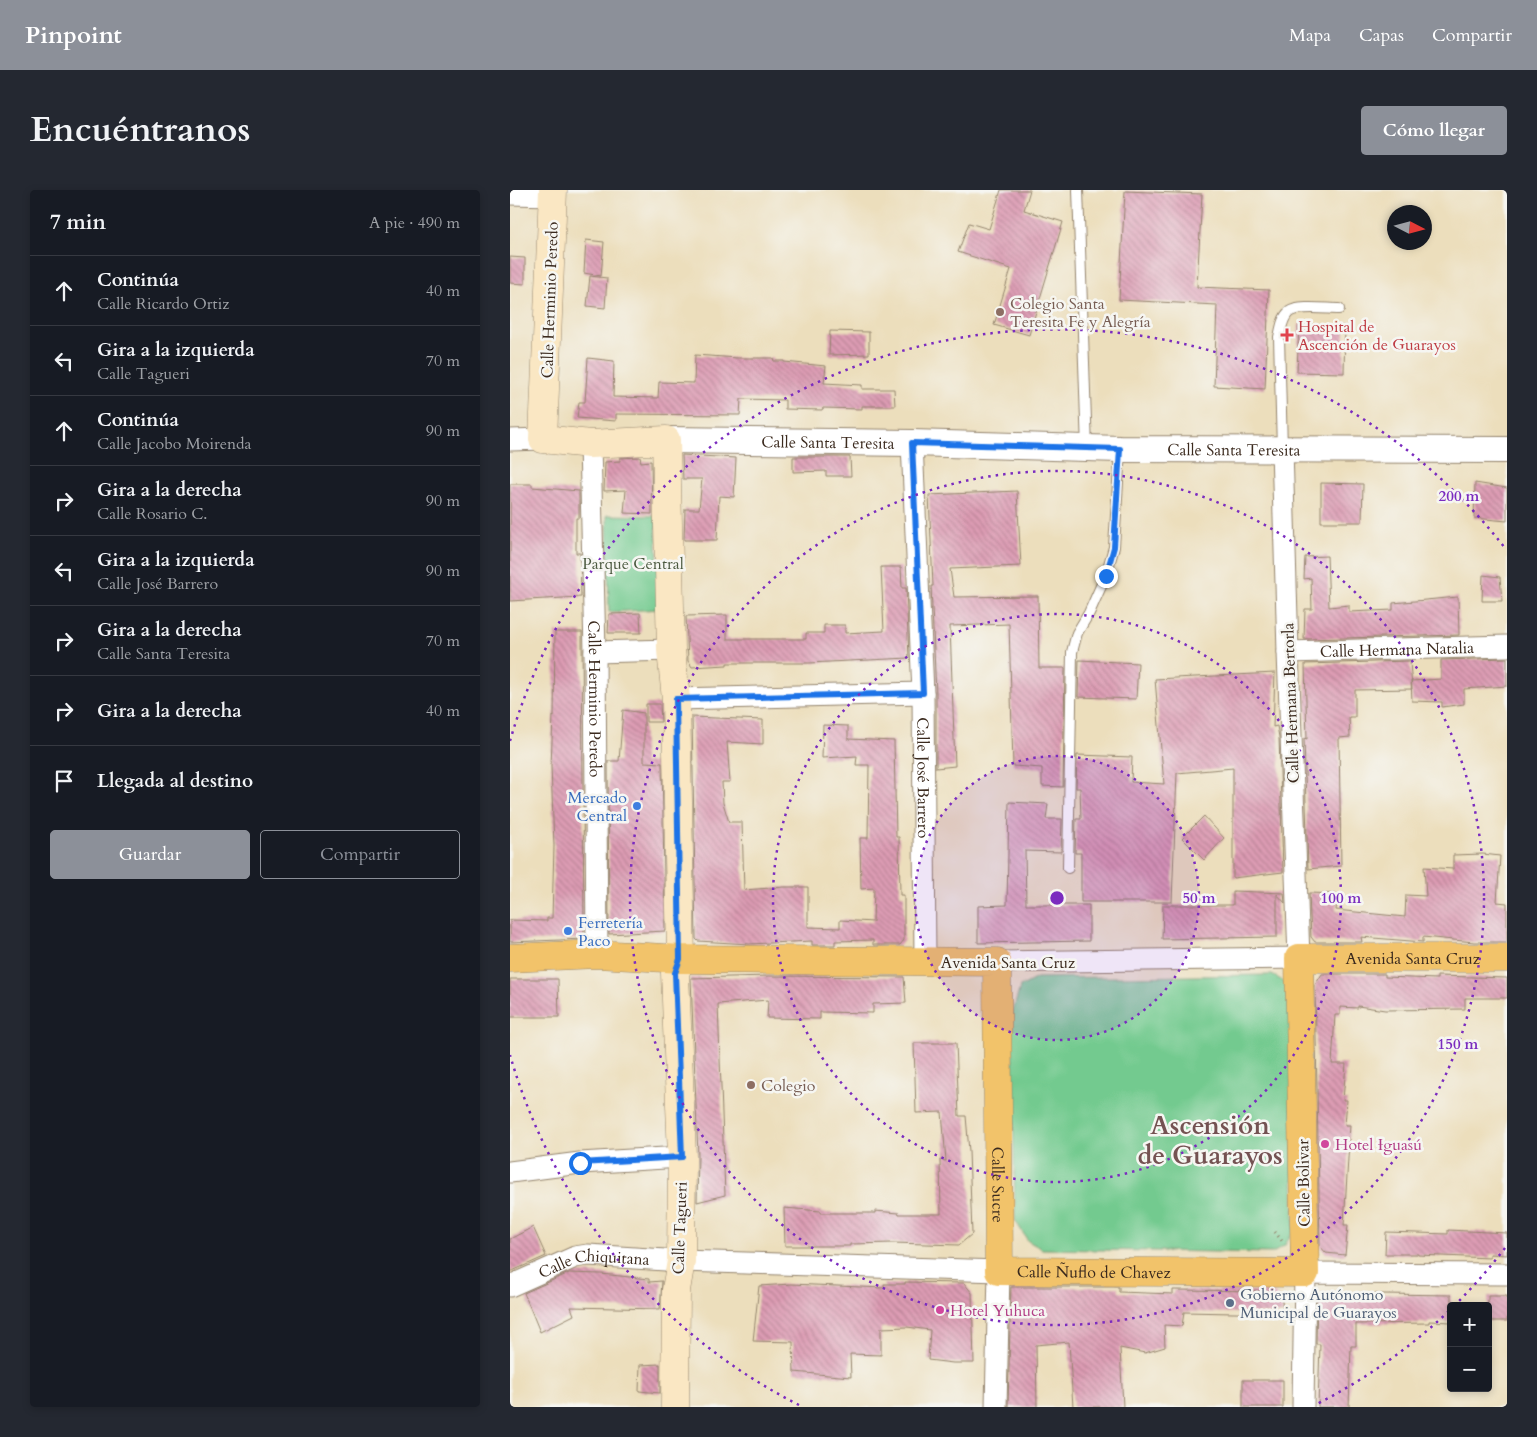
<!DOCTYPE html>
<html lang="es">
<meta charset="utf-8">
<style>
body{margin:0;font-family:Cardo,serif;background:#242831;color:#f1f3f6}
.controls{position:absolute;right:15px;bottom:15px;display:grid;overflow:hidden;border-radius:5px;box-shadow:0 2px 8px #0003}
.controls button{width:45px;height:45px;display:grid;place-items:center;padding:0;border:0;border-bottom:1px solid #363941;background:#171b24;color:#f1f3f6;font:25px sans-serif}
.compass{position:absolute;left:877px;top:15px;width:45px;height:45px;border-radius:50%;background:#171b24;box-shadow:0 2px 8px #0003;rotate:96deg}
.stop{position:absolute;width:15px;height:15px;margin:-11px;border:4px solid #1a73e8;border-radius:50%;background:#fff}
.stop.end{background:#1a73e8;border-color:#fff;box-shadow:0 1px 5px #0008}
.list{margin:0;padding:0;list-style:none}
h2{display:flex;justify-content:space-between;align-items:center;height:65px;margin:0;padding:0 20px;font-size:21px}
h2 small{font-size:16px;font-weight:400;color:#9ea1a6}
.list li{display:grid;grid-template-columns:32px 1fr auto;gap:15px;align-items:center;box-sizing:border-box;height:70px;padding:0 20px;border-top:1px solid #363941}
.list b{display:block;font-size:19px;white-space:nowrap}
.list p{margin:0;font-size:16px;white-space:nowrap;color:#9ea1a6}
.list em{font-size:16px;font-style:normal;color:#9ea1a6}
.actions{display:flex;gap:10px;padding:15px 20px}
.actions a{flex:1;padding:11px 0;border:1px solid #8c9099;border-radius:5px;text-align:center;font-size:18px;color:#8c9099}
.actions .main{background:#8c9099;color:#fff}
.icon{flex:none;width:28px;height:28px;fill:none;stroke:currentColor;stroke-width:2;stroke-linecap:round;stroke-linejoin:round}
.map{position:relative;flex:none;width:997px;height:1217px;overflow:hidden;border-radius:5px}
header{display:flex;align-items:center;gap:30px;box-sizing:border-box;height:70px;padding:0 25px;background:#8c9099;color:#fff}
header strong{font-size:24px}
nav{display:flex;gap:28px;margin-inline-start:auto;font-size:18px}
.intro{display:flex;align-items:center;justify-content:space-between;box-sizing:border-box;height:120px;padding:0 30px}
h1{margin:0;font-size:35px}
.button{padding:12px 22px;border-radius:5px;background:#8c9099;color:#fff;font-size:18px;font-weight:700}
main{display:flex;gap:30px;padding:0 30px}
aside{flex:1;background:#171b24;border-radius:5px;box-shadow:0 2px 8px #0003}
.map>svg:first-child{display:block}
</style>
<header>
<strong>Pinpoint</strong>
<nav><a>Mapa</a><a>Capas</a><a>Compartir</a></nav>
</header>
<div class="intro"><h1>Encuéntranos</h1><a class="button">Cómo llegar</a></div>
<main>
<aside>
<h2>7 min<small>A pie · 490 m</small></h2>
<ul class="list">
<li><svg class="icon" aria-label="ahead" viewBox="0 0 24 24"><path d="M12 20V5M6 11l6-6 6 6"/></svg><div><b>Continúa</b><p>Calle Ricardo Ortiz</p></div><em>40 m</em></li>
<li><svg class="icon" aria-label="left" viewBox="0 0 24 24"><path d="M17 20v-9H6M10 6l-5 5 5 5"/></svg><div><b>Gira a la izquierda</b><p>Calle Tagueri</p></div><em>70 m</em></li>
<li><svg class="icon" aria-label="ahead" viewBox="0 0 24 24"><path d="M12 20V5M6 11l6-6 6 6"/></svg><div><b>Continúa</b><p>Calle Jacobo Moirenda</p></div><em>90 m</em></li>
<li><svg class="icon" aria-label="right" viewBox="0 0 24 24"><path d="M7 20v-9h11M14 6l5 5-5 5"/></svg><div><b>Gira a la derecha</b><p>Calle Rosario C.</p></div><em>90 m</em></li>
<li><svg class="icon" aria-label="left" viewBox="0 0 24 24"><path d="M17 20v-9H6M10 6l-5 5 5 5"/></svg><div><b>Gira a la izquierda</b><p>Calle José Barrero</p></div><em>90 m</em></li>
<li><svg class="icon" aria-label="right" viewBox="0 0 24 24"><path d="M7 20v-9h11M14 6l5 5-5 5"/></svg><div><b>Gira a la derecha</b><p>Calle Santa Teresita</p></div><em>70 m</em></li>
<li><svg class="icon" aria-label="right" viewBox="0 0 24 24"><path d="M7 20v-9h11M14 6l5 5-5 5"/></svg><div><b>Gira a la derecha</b></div><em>40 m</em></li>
<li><svg class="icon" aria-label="arrive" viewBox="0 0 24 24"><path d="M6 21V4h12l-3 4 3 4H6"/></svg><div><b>Llegada al destino</b></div></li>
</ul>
<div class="actions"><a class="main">Guardar</a><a>Compartir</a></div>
</aside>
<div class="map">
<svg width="997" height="1217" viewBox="0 0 997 1217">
<defs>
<pattern id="building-back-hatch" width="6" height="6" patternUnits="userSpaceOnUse" patternTransform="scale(1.25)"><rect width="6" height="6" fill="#dd9cb4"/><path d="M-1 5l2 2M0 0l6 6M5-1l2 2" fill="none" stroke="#b47f92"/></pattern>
</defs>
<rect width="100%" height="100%" fill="#f6f6f2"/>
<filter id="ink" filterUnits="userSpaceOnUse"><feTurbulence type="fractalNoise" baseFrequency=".02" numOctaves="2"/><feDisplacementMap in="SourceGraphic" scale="10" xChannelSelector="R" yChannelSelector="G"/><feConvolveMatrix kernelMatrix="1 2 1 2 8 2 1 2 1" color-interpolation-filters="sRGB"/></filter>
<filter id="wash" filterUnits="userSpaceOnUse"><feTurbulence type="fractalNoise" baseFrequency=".0096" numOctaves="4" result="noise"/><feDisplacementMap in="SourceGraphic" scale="20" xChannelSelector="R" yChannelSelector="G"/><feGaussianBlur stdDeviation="1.12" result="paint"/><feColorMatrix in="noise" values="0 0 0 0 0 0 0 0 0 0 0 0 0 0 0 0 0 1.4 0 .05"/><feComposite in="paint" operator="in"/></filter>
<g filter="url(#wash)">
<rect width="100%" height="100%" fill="#ecdebc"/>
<path fill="#73ca8f" stroke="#577a56" d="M97,325L146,326L150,419L99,422Z
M762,785L773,791L781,809L784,1040L775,1055L763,1063L532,1059L518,1051L505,1030L502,825L510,797L527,788Z"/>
<g id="blocks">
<path fill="url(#building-back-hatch)" d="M491,0H520L514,20L553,32L519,145L484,135L501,79L448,62L459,33L479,39Z
M615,1L692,4L687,97L759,100L755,199L704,196L707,115L609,110Z
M76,50L94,52L91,86L74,83Z
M0,67L15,68V94L0,93Z
M80,86L97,88L95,118L77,116Z
M789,134L835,136L834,183L787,182Z
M320,141L359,142V164L319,165Z
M185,165L228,168H263L264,171H274V172L316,176L314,193L352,195V199H384L385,216H352V219L313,218L312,220L275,219V210L231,209L230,225L106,224V231L67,228L69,212H75L78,168L104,171L103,207L148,208L149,192L184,193Z
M172,265L226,268L224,307L209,306L207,350H174L175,319H189L192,289H173Z
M130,267L131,272L141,271L142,324L114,323L116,300L94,301L95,272L110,271V268Z
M283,267H340L341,286H316V281L283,282Z
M811,293L853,294L852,332H811Z
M965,293L997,298V331L964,328Z
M0,294H22V297L69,301V328H66V363H70L71,407L0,411Z
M507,301L511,376L440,379L444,407L528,406L529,478H555L553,597L532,596V578L503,576L499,434L440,436L445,576L426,578V503L421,396H423L419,305Z
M817,366L819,417L839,415V422L883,420V413L948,407L949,445L794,449L795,419H802L801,388L794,389L795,367Z
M371,377H391L392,398H396L399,468L299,473H217V475L182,477L178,471L176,426L217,425V449H296V443H314V435H335V443L374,441Z
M973,385L990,387L992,411H972Z
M130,423L131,443H98L99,424Z
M45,442H72L74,749L0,752V730L37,731V728H42L44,656L41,576L43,526L44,527Z
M997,468V496L954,499V514L932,517V512L902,511L901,491L931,489V470Z
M569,470L628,473L626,509L568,507Z
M900,471L902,499L845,500V527H839L840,547L829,548L831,676L798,679L794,548L797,549L795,474Z
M765,483L763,537L767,536L769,547L773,682L723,688V578L667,583L662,712H571V663H565L566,629H571L570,598H566L567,565L622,567L621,592L654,594L645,489Z
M136,514H150L151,532H136Z
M113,520L134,523V572L152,573L155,741L99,744L98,571H109Z
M182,527L253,530V554L217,552L220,592H212L213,613L219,632H232L234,700L274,697H298V737L330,738V730L363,732L364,698L351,699L350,648H358L359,575H346L347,566L312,568L313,535L338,536V549L384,551L386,647H389L390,705H394V750L390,755H363V750L325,751V755H302V751L239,754L188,751L186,749Z
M499,612L538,614L536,629H552L551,662L515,661L516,715H579V751L468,753V716L497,715Z
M694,626L714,648L694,670L672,648Z
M973,664L990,666L987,712L997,713V752H964L913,747V752L851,747L852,752H805L801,747L799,703L828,704L826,720L895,727L896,705L916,706L914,677L943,679V665Z
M723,701L774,703L775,713L767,704V747L652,749L653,715H723Z
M812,784H875V787L927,789V786L997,788V808H955V819L875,820L848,816V818L830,817V825H825L822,874H836L833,910H837L835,935H840L834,1035H838L835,1065L816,1063L810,1056L805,795Z
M259,786L394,787L396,813L363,814V823L310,822V829L257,828L258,810L208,814L215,1005L187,1012L188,966L181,788Z
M0,789H48L49,827H0Z
M404,853H446L449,926H456L459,961L462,1044L449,1055L383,1053L340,1054V1056H275L274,1018L311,1021V1023H365V1021L389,1023V1024H431L430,970L436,971L432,922L406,923Z
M23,1037L36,1066L0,1082V1049Z
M938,1040L997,1043V1065L980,1064V1068L908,1065V1064H875L876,1042L938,1044Z
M59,1083L91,1084L139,1089V1092L152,1091L150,1119L61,1117L64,1125L30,1142L14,1103Z
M395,1092L454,1093L462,1103L464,1173H443L418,1170L420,1140L397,1137L371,1138V1165L340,1164L341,1187L284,1182L283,1152L243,1151L249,1096L281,1094L374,1098V1094H395Z
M501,1097H609V1102L663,1104V1100L762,1101L772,1111L773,1124L674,1122L672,1136L654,1135L655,1157L635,1163L610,1158L613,1217H563L559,1152L526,1155L527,1217H498Z
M807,1103L941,1105V1132L919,1131V1133L846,1134V1156H841L839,1217H808L810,1154H806Z
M978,1106H997V1131H978Z
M150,1174V1203L129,1201L130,1175Z
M733,1190H773V1217H733Z"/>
</g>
</g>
<g filter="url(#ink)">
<use href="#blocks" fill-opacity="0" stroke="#94846d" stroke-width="1"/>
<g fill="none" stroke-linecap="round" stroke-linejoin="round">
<g stroke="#94846d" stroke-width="12">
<path id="service" d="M568,0L577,259
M772,259L769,147C771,139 772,128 779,122C788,115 817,119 829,119
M558,678L562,462L567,443L579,423L596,385L604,357L610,260"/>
</g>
<g stroke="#94846d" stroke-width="23">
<g id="minor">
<path d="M0,4L43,5"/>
<path d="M0,250L33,249"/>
<path id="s1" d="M402,253L413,503L415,772"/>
<path id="s2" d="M80,254L85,462L87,764"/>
<path d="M85,462L161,460"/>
<path id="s3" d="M778,462L997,456"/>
<path d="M166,509L413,503"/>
<path d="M487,772L789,768L778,462L772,259"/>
<path d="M0,982L70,973L172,967"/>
<path id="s4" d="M0,1096L65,1067L78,1065L171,1071L489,1081L486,1217"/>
<path d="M793,1217L795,1083L997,1084"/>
</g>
</g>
<g stroke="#94846d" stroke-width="28">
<g id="tertiary">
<path id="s5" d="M156,250L402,253L610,259L997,260"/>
</g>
</g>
<g stroke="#94846d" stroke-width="29">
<path id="secondary" d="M43,0L33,249L80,254L156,250L161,460L166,509L171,769L165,783L172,967L171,1071L166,1100L165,1217"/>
</g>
<g stroke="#94846d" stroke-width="29">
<g id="primary">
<path id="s6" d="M0,768L87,764L171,769L487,772L489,1081L795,1083L789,768H997"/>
</g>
</g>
<path stroke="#94846d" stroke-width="3" stroke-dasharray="1 4" stroke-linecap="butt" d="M765,1042L772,1051"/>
<use href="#service" stroke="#fff" stroke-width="10"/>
<use href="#minor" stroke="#fff" stroke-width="21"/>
<use href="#tertiary" stroke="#fff" stroke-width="26"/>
<use href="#secondary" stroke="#fae7c3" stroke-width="28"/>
<use href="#primary" stroke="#f2c36a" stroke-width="28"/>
</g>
</g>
<g fill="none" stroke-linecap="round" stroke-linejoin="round" filter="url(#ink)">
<path stroke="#1a73e8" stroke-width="6" d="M70,973L172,967L165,783L170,769L166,509L413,503L402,253L610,259L604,357L596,386"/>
</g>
<circle cx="547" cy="708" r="142" fill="#7b2cbf" fill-opacity=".12"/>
<g fill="none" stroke="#7b2cbf" stroke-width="2.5" stroke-dasharray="2.5 5">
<circle cx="547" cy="708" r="142"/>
<circle cx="547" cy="708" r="284"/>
<circle cx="547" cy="708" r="427"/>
<path d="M995 1058A569 569 0 0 1 946 1114M939 1121A569 569 0 0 1 805 1215M289 1215A569 569 0 0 1 0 865M0 551A569 569 0 0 1 995 358"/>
</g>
<g fill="#8d6e63" stroke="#f6f6f2" stroke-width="2">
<circle cx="490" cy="122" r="5"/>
<circle cx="241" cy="895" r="5"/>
</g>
<path fill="#e0444e" stroke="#f6f6f2" stroke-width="2" d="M774.5 137.5h5v5h5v5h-5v5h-5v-5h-5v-5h5z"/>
<g fill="#3f7fe0" stroke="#f6f6f2" stroke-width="2">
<circle cx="127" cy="616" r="5"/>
<circle cx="58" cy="741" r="5"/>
</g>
<g fill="#d1479c" stroke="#f6f6f2" stroke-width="2">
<circle cx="815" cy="954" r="5"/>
<circle cx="430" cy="1120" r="5"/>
</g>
<circle fill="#5c6f8a" stroke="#f6f6f2" stroke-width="2" cx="720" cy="1113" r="5"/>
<g text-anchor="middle" stroke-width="5" stroke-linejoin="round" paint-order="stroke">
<g font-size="16" fill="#3b2a1e" stroke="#f6f6f2">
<text transform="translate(39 110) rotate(-88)" y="6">Calle Herminio Peredo</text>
<text dy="6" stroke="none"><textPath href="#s5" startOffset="162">Calle Santa Teresita</textPath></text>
<text dy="6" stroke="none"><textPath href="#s5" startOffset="568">Calle Santa Teresita</textPath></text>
<text dy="6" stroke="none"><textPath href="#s3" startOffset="109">Calle Hermana Natalia</textPath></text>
<text dy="6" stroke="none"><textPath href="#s2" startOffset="255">Calle Herminio Peredo</textPath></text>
<text transform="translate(780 513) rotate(-92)" y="6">Calle Hermana Bertorla</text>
<text dy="6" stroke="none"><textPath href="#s1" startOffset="335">Calle José Barrero</textPath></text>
<text dy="6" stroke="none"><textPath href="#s6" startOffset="1531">Avenida Santa Cruz</textPath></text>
<text x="498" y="778">Avenida Santa Cruz</text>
<text transform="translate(793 993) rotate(-91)" y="6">Calle Bolivar</text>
<text dy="6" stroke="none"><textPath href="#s6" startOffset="710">Calle Sucre</textPath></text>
<text transform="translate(169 1038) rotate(-88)" y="6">Calle Tagueri</text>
<text dy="6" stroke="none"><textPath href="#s4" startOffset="89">Calle Chiquitana</textPath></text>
<text dy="6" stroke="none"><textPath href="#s6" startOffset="891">Calle Ñuflo de Chavez</textPath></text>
</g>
<g font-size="16" fill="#785e54" stroke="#f6f6f2" text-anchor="start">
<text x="500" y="119">Colegio Santa<tspan x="500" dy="18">Teresita Fe y Alegría</tspan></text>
<text x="251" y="901">Colegio</text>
</g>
<g font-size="16" fill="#be3a42" stroke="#f6f6f2" text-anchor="start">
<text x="788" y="142">Hospital de<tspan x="788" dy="18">Ascención de Guarayos</tspan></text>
</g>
<g font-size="16" fill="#4c5a40" stroke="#f6f6f2">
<text x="123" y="379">Parque Central</text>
</g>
<g font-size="16" fill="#366cbe" stroke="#f6f6f2" text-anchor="end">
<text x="117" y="613">Mercado<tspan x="117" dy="18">Central</tspan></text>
<text x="68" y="738" text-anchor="start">Ferretería<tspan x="68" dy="18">Paco</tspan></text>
</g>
<g font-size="16" fill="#b23c85" stroke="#f6f6f2" text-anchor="start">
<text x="825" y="960">Hotel Ɨguasú</text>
<text x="440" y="1126">Hotel Yuhuca</text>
</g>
<g font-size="16" fill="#4e5e75" stroke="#f6f6f2" text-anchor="start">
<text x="730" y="1110">Gobierno Autónomo<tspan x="730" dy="18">Municipal de Guarayos</tspan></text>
</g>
<g font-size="26" font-weight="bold" fill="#745252" stroke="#f6f6f2">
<text x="700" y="944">Ascensión<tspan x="700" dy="30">de Guarayos</tspan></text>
</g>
</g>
<circle cx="547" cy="708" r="8" fill="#7b2cbf" stroke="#f6f6f2" stroke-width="2.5"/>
<g font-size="15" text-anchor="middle" font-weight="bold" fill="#7b2cbf" stroke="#f6f6f2" stroke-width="5" stroke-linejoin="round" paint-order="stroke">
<text x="949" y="311">200 m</text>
<text x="689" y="713">50 m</text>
<text x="831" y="713">100 m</text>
<text x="948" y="859">150 m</text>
</g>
</svg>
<div class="controls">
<button>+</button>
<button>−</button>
</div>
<svg class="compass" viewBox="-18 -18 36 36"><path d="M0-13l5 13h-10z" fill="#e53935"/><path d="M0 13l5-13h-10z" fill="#9ea1a6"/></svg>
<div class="stop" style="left:70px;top:973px"></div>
<div class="stop end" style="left:596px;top:386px"></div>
</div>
</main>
